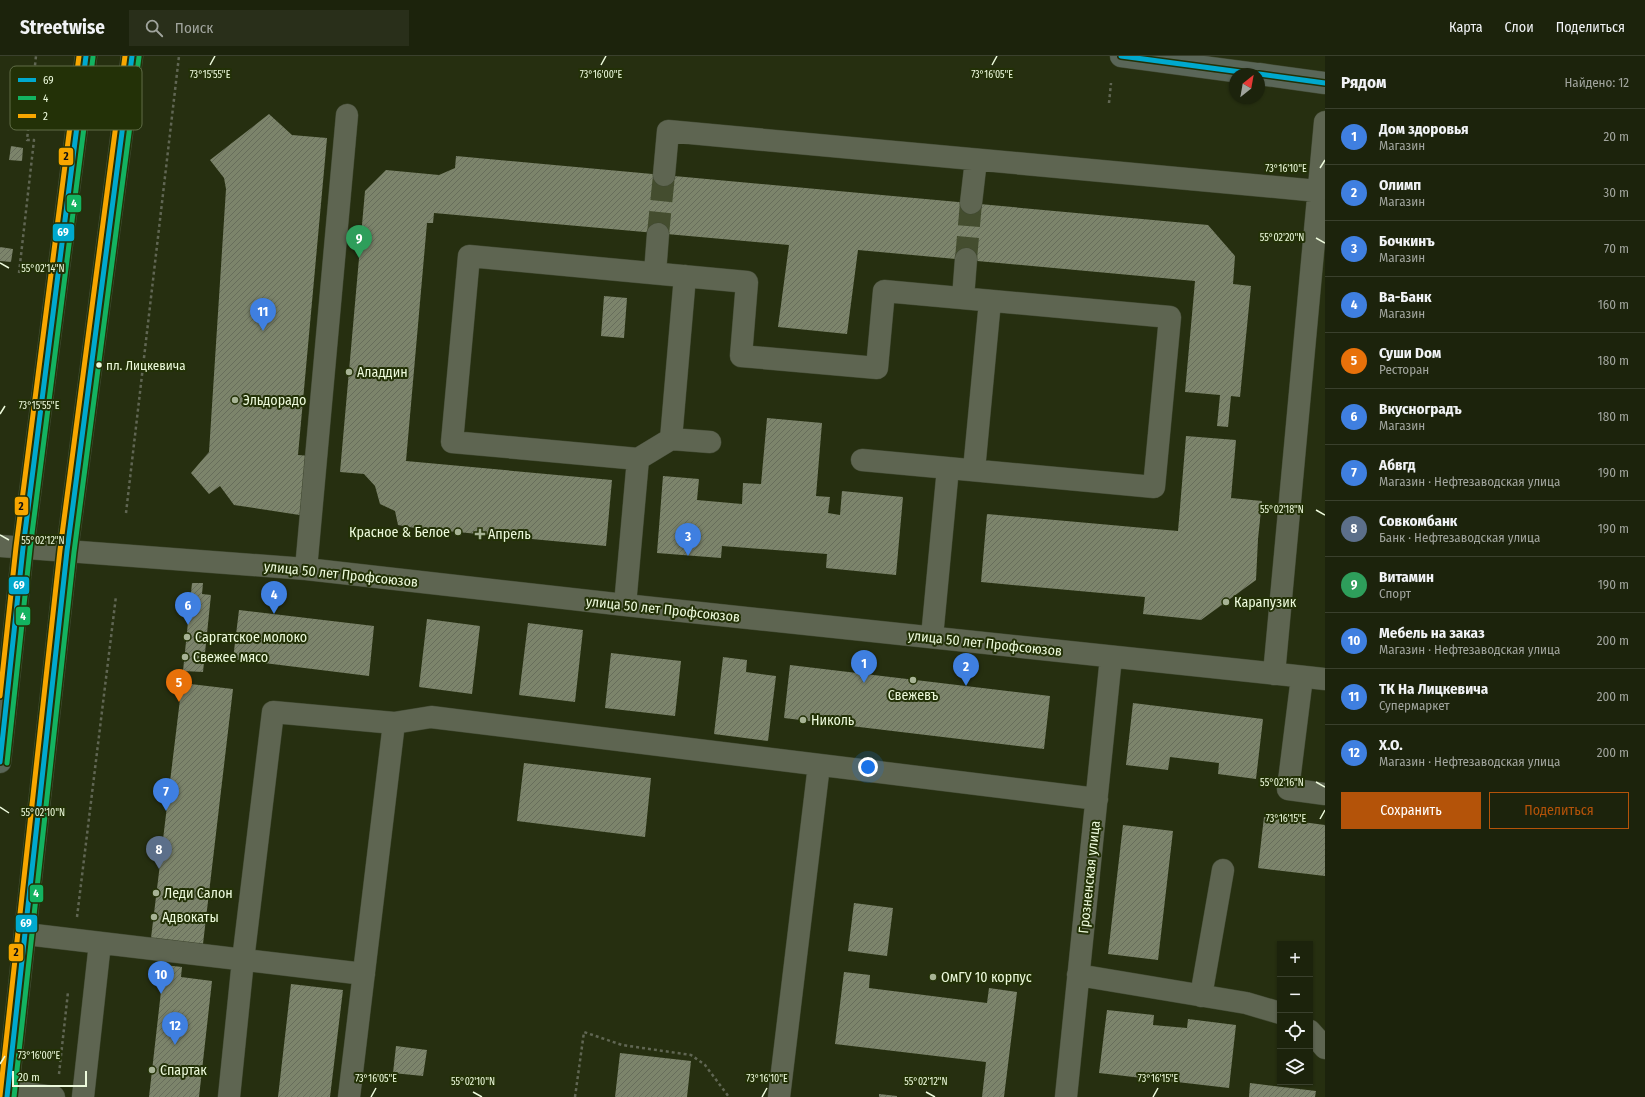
<!DOCTYPE html>
<html lang="ru">
<meta charset="utf-8">
<style>
body{margin:0;font-family:"Fira Sans Condensed",sans-serif;background:#292f1a;color:#f1f3f6}
.controls{position:absolute;right:12px;bottom:12px;display:grid;overflow:hidden;border-radius:0px;box-shadow:0 1px 3px #0004}
.controls button{width:36px;height:36px;display:grid;place-items:center;padding:0;border:0;border-bottom:1px solid #3a402d;background:#1c230c;color:#f1f3f6;font:20px sans-serif}
.compass{position:absolute;left:1229px;top:12px;width:36px;height:36px;border-radius:50%;background:#1c230c;box-shadow:0 1px 3px #0004;rotate:31deg}
.scale{position:absolute;left:12px;bottom:10px;width:75px;box-sizing:border-box;padding-left:4px;border:2px solid #edfadc;border-top:0;font-size:11px;line-height:14px;white-space:nowrap;color:#edfadc;-webkit-text-stroke:3px #233107;paint-order:stroke}
.you{position:absolute;left:868px;top:711px;width:14px;height:14px;margin:-10px;border:3px solid #fff;border-radius:50%;background:#1a73e8;box-shadow:0 0 0 6px #1a73e833}
.badge{display:grid;place-items:center;width:26px;height:26px;border-radius:50%;background:#b45309;color:#fff;font-size:13px;font-weight:700}
.pin{position:absolute;translate:-50% -33px;filter:drop-shadow(0 1px 2px #0008)}
.pin::after{content:'';position:absolute;top:21px;width:14px;height:12px;background:inherit;clip-path:polygon(0 0,100% 0,50% 100%)}
.list{margin:0;padding:0;list-style:none}
h2{display:flex;justify-content:space-between;align-items:center;height:52px;margin:0;padding:0 16px;font-size:17px}
h2 small{font-size:13px;font-weight:400;color:#a0a49d}
.list li{display:grid;grid-template-columns:26px 1fr auto;gap:12px;align-items:center;box-sizing:border-box;height:56px;padding:0 16px;border-top:1px solid #3a402d}
.list b{display:block;font-size:15px;white-space:nowrap}
.list p{margin:0;font-size:13px;white-space:nowrap;color:#a0a49d}
.list em{font-size:13px;font-style:normal;color:#a0a49d}
.actions{display:flex;gap:8px;padding:12px 16px}
.actions a{flex:1;padding:9px 0;border:1px solid #b45309;border-radius:0px;text-align:center;font-size:14px;color:#b45309}
.actions .main{background:#b45309;color:#fff}
.icon{flex:none;width:22px;height:22px;fill:none;stroke:currentColor;stroke-width:2;stroke-linecap:round;stroke-linejoin:round}
.map{position:relative;flex:none;width:1325px;height:1041px;overflow:hidden}
header{display:flex;align-items:center;gap:24px;box-sizing:border-box;height:56px;padding:0 20px;background:#1c230c;border-bottom:1px solid #3a402d}
header strong{font-size:19px}
nav{display:flex;gap:22px;margin-inline-start:auto;font-size:14px}
.search{width:280px;height:36px;background:#292f1a;display:flex;align-items:center;gap:10px;box-sizing:border-box;padding:0 14px;border-radius:0px;color:#a0a49d;font-size:15px}
main{display:flex}
aside{flex:1;background:#1c230c}
.map>svg:first-child{display:block}
</style>
<header>
<strong>Streetwise</strong>
<div class="search"><svg class="icon" aria-label="search" viewBox="0 0 24 24"><circle cx="10" cy="10" r="6"/><path d="M15 15l6 6"/></svg>Поиск</div>
<nav><a>Карта</a><a>Слои</a><a>Поделиться</a></nav>
</header>
<main>
<div class="map">
<svg width="1325" height="1041" viewBox="0 0 1325 1041">
<defs>
<pattern id="building-hatch" width="6" height="6" patternUnits="userSpaceOnUse"><rect width="6" height="6" fill="#7c846b"/><path d="M-1 1l2-2M0 6l6-6M5 7l2-2" fill="none" stroke="#676d5b"/></pattern>
</defs>
<rect width="100%" height="100%" fill="#262f10"/>
<path fill="url(#building-hatch)" d="M269,58L292,79L327,82L298,399L311,400L306,460L234,449L220,430L209,438L191,417L209,396L226,133L224,122L210,104Z
M11,90L23,92L22,105L9,104Z
M456,100L1208,169L1235,200L1233,228L1251,230L1240,341L1231,340L1228,371L1217,370L1220,339L1185,336L1195,225L858,194L847,278L778,271L789,189L434,157L433,167H427L406,405L612,424L606,490L415,472L398,469L395,455L380,448L375,430L364,418L340,416L365,135L386,114L439,119L455,112Z
M0,191L13,193L11,206L0,205Z
M604,240L627,242L624,282L601,280Z
M767,362L822,367L816,440L830,441L828,457L840,459L842,435L903,441L896,519L826,512L827,498L722,490L721,502L657,497L663,420L699,423L697,444L742,448L743,427L761,428Z
M1186,380L1236,384L1231,442L1262,445L1258,483L1256,524L1201,564L1143,558L1145,541L981,526L987,458L1178,475Z
M192,527H203L202,538L211,539L203,616L183,615Z
M239,554L374,570L369,620L233,603Z
M427,563L480,570L472,638L419,631Z
M528,567L583,574L575,646L519,639Z
M611,597L681,605L675,660L605,652Z
M723,601L747,604L746,616L776,620L768,685L714,678Z
M790,609L1050,640L1044,693L784,662Z
M182,627L233,633L203,888L151,882Z
M1133,647L1263,663L1256,723L1218,718L1219,707L1170,701L1168,714L1126,709Z
M524,707L651,722L645,781L517,765Z
M1264,761L1325,769V820L1258,812Z
M1123,769L1173,775L1158,904L1108,898Z
M854,847L893,852L887,900L848,895Z
M164,909L182,911L181,921L212,925L199,1041H149Z
M844,916L870,919L869,932L987,947L989,932L1017,936L1004,1041H982L986,1006L835,988Z
M291,928L343,934L330,1041H278Z
M1107,954L1154,959L1153,969L1187,972L1188,963L1236,969L1229,1032L1099,1017Z
M396,990L427,994L423,1020L393,1017Z
M620,997L691,1005L687,1041H615Z
M1250,1027L1316,1035L1315,1041H1249Z
M879,1038L897,1040V1041H879Z"/>
<g fill="none" stroke-linecap="round" stroke-linejoin="round">
<path stroke="#444d2f" stroke-width="22" stroke-dasharray="22 11" stroke-linecap="butt" d="M658,178L664,119
M966,203L971,147"/>
<g stroke="#414932" stroke-width="23">
<path id="minor" d="M664,119L668,75L1318,135
M971,147L976,104
M655,217L658,178
M963,242L966,203
M671,383L685,220
M710,386L671,383L638,403L452,386L469,200L747,226L741,300L877,312L884,235L1170,261L1154,431L862,404
M974,414L990,245
M0,490L306,513L625,549L1325,623
M306,513L347,59
M625,549L638,403
M932,581L948,412
M1274,618L1325,66
M1302,621L1288,733L1325,738
M26,878L364,918
M1078,919L1246,947L1280,957
M1201,940L1223,814
M1310,975L1325,992
M8,1035L54,1041
M83,1041L100,887
M229,1041L243,904L273,656L394,667L431,661L1097,743
M349,1041L394,667
M779,1041L819,709
M1066,1041L1111,601"/>
</g>
<g stroke="#414932" stroke-width="23">
<path id="major" d="M1121,0L1256,18
M1259,18L1325,27
M0,706L23,492L86,0
M7,1041L67,495L132,0"/>
</g>
<path stroke="#606653" stroke-width="2.5" stroke-dasharray="3 3" stroke-linecap="butt" d="M1109,47L1111,27
M19,217L34,84H27L36,0
M126,457L179,0
M77,861L116,540
M59,1018L68,936
M575,1041L584,976L622,989L691,999L705,1009L729,1041"/>
<use href="#minor" stroke="#5e6551" stroke-width="22"/>
<use href="#major" stroke="#5a6658" stroke-width="22"/>
<g stroke="#233107" stroke-width="8">
<path id="bus-1" d="M1121,0L1256,18
M1259,18L1325,27
M0,706L23,492L86,0
M7,1041L67,495L132,0"/>
</g>
<g stroke="#233107" stroke-width="8">
<path id="bus-2" d="M7,707L30,493L93,1
M14,1041L74,496L139,1"/>
</g>
<g stroke="#233107" stroke-width="8">
<path id="bus-3" d="M0,640L16,491L79,0
M0,1040L60,494L125,0"/>
</g>
<use href="#bus-1" stroke="#00a9ce" stroke-width="5"/>
<use href="#bus-2" stroke="#13b361" stroke-width="5"/>
<use href="#bus-3" stroke="#f7a600" stroke-width="5"/>
</g>
<path fill="none" stroke="#edfadc" stroke-width="1.5" d="M210,9L215,0M601,9L606,0M992,9L997,0M1320,112L1325,104M1316,182L1325,187M0,207L9,212M0,358L5,350M1316,454L1325,459M0,479L9,484M1316,726L1325,731M0,751L9,757M1320,763L1325,754M0,1008L5,1000M473,1036L482,1041M926,1036L935,1041M371,1041L376,1032M762,1041L767,1032M1153,1041L1158,1032"/>
<circle fill="#edfadc" stroke="#233107" stroke-width="1.5" cx="99" cy="309" r="3.5"/>
<g fill="#a7b395" stroke="#233107" stroke-width="1.5">
<circle cx="349" cy="316" r="4"/>
<circle cx="235" cy="344" r="4"/>
<circle cx="458" cy="476" r="4"/>
<path d="M478 472h4v4h4v4h-4v4h-4v-4h-4v-4h4z"/>
<circle cx="1226" cy="546" r="4"/>
<circle cx="187" cy="581" r="4"/>
<circle cx="185" cy="601" r="4"/>
<circle cx="913" cy="624" r="4"/>
<circle cx="803" cy="664" r="4"/>
<circle cx="156" cy="837" r="4"/>
<circle cx="154" cy="861" r="4"/>
<circle cx="933" cy="921" r="4"/>
<circle cx="152" cy="1014" r="4"/>
</g>
<g text-anchor="middle" stroke-width="4" stroke-linejoin="round" paint-order="stroke">
<g font-size="13" fill="#edfadc" stroke="#233107" text-anchor="start">
<text x="106" y="314">пл. Лицкевича</text>
</g>
<g font-size="14" fill="#edfadc" stroke="#233107" text-anchor="start">
<text x="357" y="321">Аладдин</text>
<text x="243" y="349">Эльдорадо</text>
<text x="450" y="481" text-anchor="end">Красное &amp; Белое</text>
<text x="488" y="483">Апрель</text>
<text x="1234" y="551">Карапузик</text>
<text x="195" y="586">Саргатское молоко</text>
<text x="193" y="606">Свежее мясо</text>
<text x="913" y="644" text-anchor="middle">Свежевъ</text>
<text x="811" y="669">Николь</text>
<text x="164" y="842">Леди Салон</text>
<text x="162" y="866">Адвокаты</text>
<text x="941" y="926">ОмГУ 10 корпус</text>
<text x="160" y="1019">Спартак</text>
</g>
<g font-size="14" fill="#edfadc" stroke="#233107">
<text transform="translate(341 518) rotate(6)" y="5">улица 50 лет Профсоюзов</text>
<text transform="translate(663 553) rotate(6)" y="5">улица 50 лет Профсоюзов</text>
<text transform="translate(985 587) rotate(6)" y="5">улица 50 лет Профсоюзов</text>
<text transform="translate(1089 821) rotate(-84)" y="5">Грозненская улица</text>
</g>
</g>
<rect x="10" y="10" width="132" height="64" rx="6" fill="#233107" stroke="#606d47" stroke-width="1"/>
<rect x="18" y="22" width="18" height="4" fill="#00a9ce"/>
<rect x="18" y="40" width="18" height="4" fill="#13b361"/>
<rect x="18" y="58" width="18" height="4" fill="#f7a600"/>
<g font-size="11" fill="#edfadc">
<text x="43" y="28">69</text>
<text x="43" y="46">4</text>
<text x="43" y="64">2</text>
</g>
<g font-size="10" text-anchor="middle" fill="#edfadc" stroke="#233107" stroke-width="4" stroke-linejoin="round" paint-order="stroke">
<text x="210" y="22">73°15'55"E</text>
<text x="601" y="22">73°16'00"E</text>
<text x="992" y="22">73°16'05"E</text>
<text x="1286" y="116">73°16'10"E</text>
<text x="1282" y="185">55°02'20"N</text>
<text x="43" y="216">55°02'14"N</text>
<text x="39" y="353">73°15'55"E</text>
<text x="1282" y="457">55°02'18"N</text>
<text x="43" y="488">55°02'12"N</text>
<text x="1282" y="730">55°02'16"N</text>
<text x="43" y="760">55°02'10"N</text>
<text x="1286" y="766">73°16'15"E</text>
<text x="39" y="1003">73°16'00"E</text>
<text x="376" y="1026">73°16'05"E</text>
<text x="767" y="1026">73°16'10"E</text>
<text x="1158" y="1026">73°16'15"E</text>
<text x="473" y="1029">55°02'10"N</text>
<text x="926" y="1029">55°02'12"N</text>
</g>
<g stroke="#233107" stroke-width="1.5">
<rect x="58" y="91" width="16" height="19" rx="4" fill="#f7a600"/>
<rect x="66" y="138" width="16" height="19" rx="4" fill="#13b361"/>
<rect x="52" y="167" width="23" height="19" rx="4" fill="#00a9ce"/>
<rect x="14" y="440" width="15" height="20" rx="4" fill="#f7a600"/>
<rect x="8" y="520" width="22" height="19" rx="4" fill="#00a9ce"/>
<rect x="15" y="550" width="16" height="20" rx="4" fill="#13b361"/>
<rect x="29" y="828" width="15" height="19" rx="4" fill="#13b361"/>
<rect x="15" y="858" width="23" height="19" rx="4" fill="#00a9ce"/>
<rect x="8" y="887" width="16" height="19" rx="4" fill="#f7a600"/>
</g>
<g font-size="11" text-anchor="middle" font-weight="bold" fill="#fff">
<text x="74" y="151">4</text>
<text x="63" y="180">69</text>
<text x="19" y="533">69</text>
<text x="23" y="564">4</text>
<text x="36" y="841">4</text>
<text x="26" y="871">69</text>
</g>
<g font-size="11" text-anchor="middle" font-weight="bold" fill="#111">
<text x="66" y="104">2</text>
<text x="21" y="454">2</text>
<text x="16" y="900">2</text>
</g>
</svg>
<div class="controls">
<button>+</button>
<button>−</button>
<button><svg class="icon" aria-label="locate" viewBox="0 0 24 24"><circle cx="12" cy="12" r="6"/><path d="M12 2v4M12 18v4M2 12h4M18 12h4"/></svg></button>
<button><svg class="icon" aria-label="layers" viewBox="0 0 24 24"><path d="M12 4l9 5-9 5-9-5zM3 14l9 5 9-5"/></svg></button>
</div>
<svg class="compass" viewBox="-18 -18 36 36"><path d="M0-13l5 13h-10z" fill="#e53935"/><path d="M0 13l5-13h-10z" fill="#a0a49d"/></svg>
<div class="scale">20 m</div>
<div class="you"></div>
<div class="pin badge" style="left:864px;top:627px;background:#3f7fe0">1</div>
<div class="pin badge" style="left:966px;top:630px;background:#3f7fe0">2</div>
<div class="pin badge" style="left:688px;top:500px;background:#3f7fe0">3</div>
<div class="pin badge" style="left:274px;top:558px;background:#3f7fe0">4</div>
<div class="pin badge" style="left:179px;top:646px;background:#e8710a">5</div>
<div class="pin badge" style="left:188px;top:569px;background:#3f7fe0">6</div>
<div class="pin badge" style="left:166px;top:755px;background:#3f7fe0">7</div>
<div class="pin badge" style="left:159px;top:813px;background:#5c6f8a">8</div>
<div class="pin badge" style="left:359px;top:202px;background:#2e9e5b">9</div>
<div class="pin badge" style="left:161px;top:938px;background:#3f7fe0">10</div>
<div class="pin badge" style="left:263px;top:275px;background:#3f7fe0">11</div>
<div class="pin badge" style="left:175px;top:989px;background:#3f7fe0">12</div>
</div>
<aside>
<h2>Рядом<small>Найдено: 12</small></h2>
<ul class="list">
<li><span class="badge" style="background:#3f7fe0">1</span><div><b>Дом здоровья</b><p>Магазин</p></div><em>20 m</em></li>
<li><span class="badge" style="background:#3f7fe0">2</span><div><b>Олимп</b><p>Магазин</p></div><em>30 m</em></li>
<li><span class="badge" style="background:#3f7fe0">3</span><div><b>Бочкинъ</b><p>Магазин</p></div><em>70 m</em></li>
<li><span class="badge" style="background:#3f7fe0">4</span><div><b>Ва-Банк</b><p>Магазин</p></div><em>160 m</em></li>
<li><span class="badge" style="background:#e8710a">5</span><div><b>Суши Dом</b><p>Ресторан</p></div><em>180 m</em></li>
<li><span class="badge" style="background:#3f7fe0">6</span><div><b>Вкусноградъ</b><p>Магазин</p></div><em>180 m</em></li>
<li><span class="badge" style="background:#3f7fe0">7</span><div><b>Абвгд</b><p>Магазин · Нефтезаводская улица</p></div><em>190 m</em></li>
<li><span class="badge" style="background:#5c6f8a">8</span><div><b>Совкомбанк</b><p>Банк · Нефтезаводская улица</p></div><em>190 m</em></li>
<li><span class="badge" style="background:#2e9e5b">9</span><div><b>Витамин</b><p>Спорт</p></div><em>190 m</em></li>
<li><span class="badge" style="background:#3f7fe0">10</span><div><b>Мебель на заказ</b><p>Магазин · Нефтезаводская улица</p></div><em>200 m</em></li>
<li><span class="badge" style="background:#3f7fe0">11</span><div><b>ТК На Лицкевича</b><p>Супермаркет</p></div><em>200 m</em></li>
<li><span class="badge" style="background:#3f7fe0">12</span><div><b>X.O.</b><p>Магазин · Нефтезаводская улица</p></div><em>200 m</em></li>
</ul>
<div class="actions"><a class="main">Сохранить</a><a>Поделиться</a></div>
</aside>
</main>
